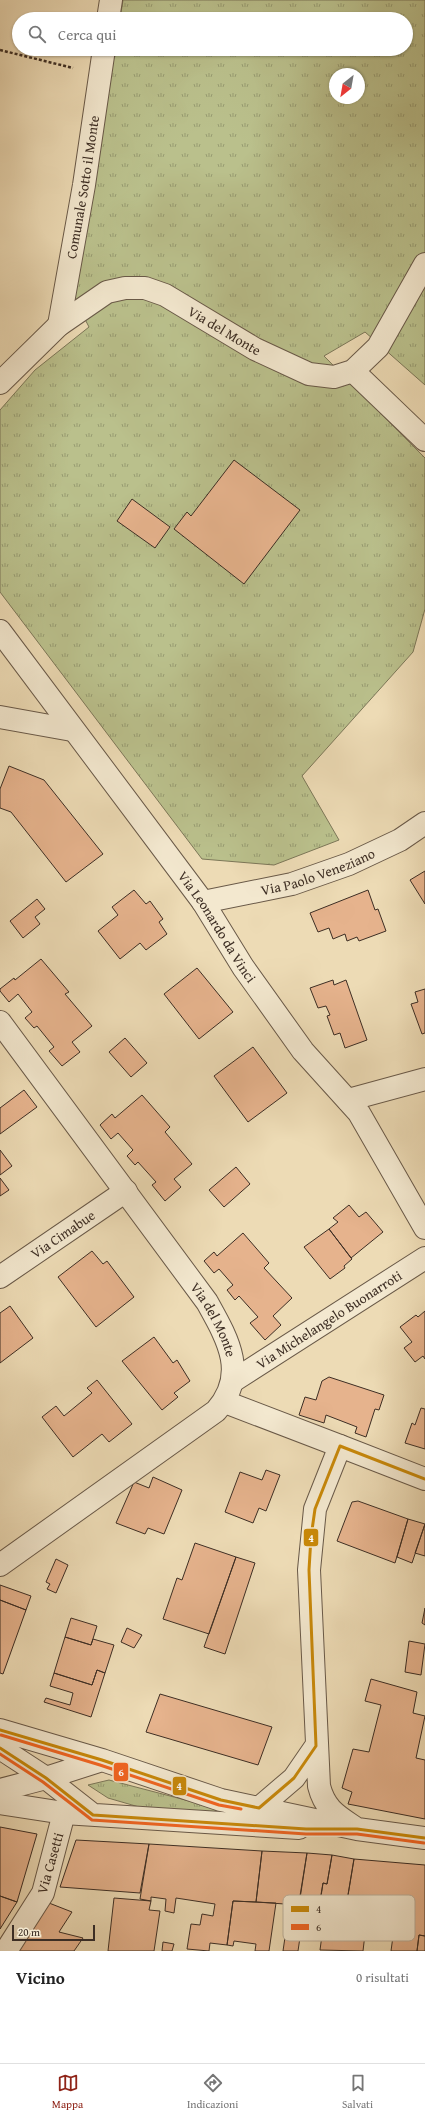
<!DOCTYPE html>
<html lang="it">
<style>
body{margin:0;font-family:"Gentium Book Plus",serif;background:#f6f6f6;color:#222}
.compass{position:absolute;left:329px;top:68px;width:36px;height:36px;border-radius:50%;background:#fff;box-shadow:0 1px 3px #0004;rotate:211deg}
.scale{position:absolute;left:12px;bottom:10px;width:83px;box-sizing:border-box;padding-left:4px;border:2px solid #3d2e24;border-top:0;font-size:11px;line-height:14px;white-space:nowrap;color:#3d2e24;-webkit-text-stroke:3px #f3e8cf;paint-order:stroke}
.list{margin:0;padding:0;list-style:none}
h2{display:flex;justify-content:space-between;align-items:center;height:52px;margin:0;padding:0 16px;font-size:17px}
h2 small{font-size:13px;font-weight:400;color:#767676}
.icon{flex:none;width:22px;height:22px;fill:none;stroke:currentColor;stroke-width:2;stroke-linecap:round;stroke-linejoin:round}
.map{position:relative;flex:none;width:425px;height:1951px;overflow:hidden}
.search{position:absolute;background:#fff;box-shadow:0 1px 3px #0004;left:12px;right:12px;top:12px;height:44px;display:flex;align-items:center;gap:10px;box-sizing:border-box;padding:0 14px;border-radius:22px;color:#767676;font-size:15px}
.sheet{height:112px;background:#fff}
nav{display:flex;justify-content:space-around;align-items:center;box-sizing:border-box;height:56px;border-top:1px solid #e0e0e0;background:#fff;font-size:11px;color:#767676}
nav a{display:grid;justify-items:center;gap:2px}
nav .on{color:#8f2418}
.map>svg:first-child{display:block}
</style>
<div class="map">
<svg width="425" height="1951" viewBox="0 0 425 1951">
<defs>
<pattern id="grass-tufts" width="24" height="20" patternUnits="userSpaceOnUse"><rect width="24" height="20" fill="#bac08c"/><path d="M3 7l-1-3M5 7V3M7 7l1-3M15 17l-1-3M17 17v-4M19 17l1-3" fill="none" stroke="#989c72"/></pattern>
</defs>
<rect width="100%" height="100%" fill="#eddbb5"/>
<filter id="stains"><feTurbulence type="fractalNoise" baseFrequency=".005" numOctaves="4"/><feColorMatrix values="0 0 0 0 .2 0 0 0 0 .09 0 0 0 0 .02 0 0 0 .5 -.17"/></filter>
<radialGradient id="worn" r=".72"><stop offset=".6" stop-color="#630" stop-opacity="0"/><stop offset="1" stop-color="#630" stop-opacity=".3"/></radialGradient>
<path fill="url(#grass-tufts)" stroke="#7c7758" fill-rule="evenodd" d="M123,0H425V385L365,332L324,356L425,458V609L413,652L302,776L339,840L274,865L202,859L0,592V410L35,370L89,327L74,298L115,49H406V19H120ZM335,74H359V98H335Z
M109,1780L254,1818L139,1807L108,1798L88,1785Z"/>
<path fill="#e6b38d" stroke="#3d2e24" d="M234,460L300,510L244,584L174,529L187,512L191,516Z
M132,499L170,527L155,548L117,521Z
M9,766L44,780L103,854L66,882L11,812L0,808V789Z
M425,871V904L410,880Z
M134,890L146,904L150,901L163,919L159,922L167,934L146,950L140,943L120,959L98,931L118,915L112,907Z
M368,890L375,910L378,909L386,931L359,941L357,937L347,941L345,934L333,939L329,928L318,932L310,913Z
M37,899L45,909L35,917L40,924L23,938L10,921Z
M41,959L69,992L65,994L92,1026L72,1042L80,1052L62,1066L49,1051L54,1047L37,1026L34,1028L25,1018L32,1012L18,994L9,1002L0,991V989L14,978L15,980Z
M197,968L233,1012L199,1039L164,994Z
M333,980L334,985L346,980L367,1040L345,1048L340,1033L334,1035L327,1016L330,1015L326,1006L318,1008L310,988Z
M425,989V1033L422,1034L411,1004L418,1002L415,992Z
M125,1038L147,1063L131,1077L109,1052Z
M253,1047L287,1093L248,1122L214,1076Z
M24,1090L37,1107L0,1134V1108Z
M142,1095L170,1127L165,1132L192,1164L174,1179L181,1187L165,1201L152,1185L156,1182L138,1162L135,1165L127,1156L133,1150L118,1133L111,1139L100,1125L112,1114L115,1118Z
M0,1150L12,1166L0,1175Z
M236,1167L250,1184L224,1207L209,1190Z
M0,1178L9,1190L0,1196Z
M349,1205L359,1217L366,1212L383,1232L351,1258L329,1229L338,1222L333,1218Z
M329,1229L352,1259L344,1266L345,1268L330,1279L304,1247Z
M243,1233L269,1263L264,1268L292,1298L273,1316L281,1325L265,1340L250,1323L258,1317L239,1296L235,1300L227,1290L233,1285L219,1269L214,1273L204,1261L214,1252L217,1256Z
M92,1251L103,1264L107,1261L134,1297L96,1327L58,1277Z
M10,1306L33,1338L0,1363V1313Z
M425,1311V1359L423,1356L415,1362L404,1348L412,1342L400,1327L416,1315L418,1317Z
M154,1337L173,1363L177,1360L190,1381L174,1393L178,1397L162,1410L122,1361Z
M329,1377L384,1395L379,1410L375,1409L366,1437L355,1433L357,1427L326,1415L324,1423L299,1415L305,1397L316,1400L322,1381Z
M97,1380L132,1424L109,1442L102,1434L73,1457L42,1417L56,1406L64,1416L92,1393L87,1388Z
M421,1408L425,1409V1449L405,1443L412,1423L415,1425Z
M266,1470L280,1475L266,1511L259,1508L253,1523L225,1512L240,1472L262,1480Z
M153,1477L182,1490L164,1534L148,1528L145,1534L116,1523L134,1482L149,1488Z
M358,1501L408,1519L395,1563L337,1541L352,1502Z
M408,1519L425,1524L412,1563L397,1557Z
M425,1524V1556L415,1553Z
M195,1543L236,1557L209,1634L163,1619L177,1578L182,1580Z
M236,1557L255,1563L225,1654L204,1647Z
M56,1559L68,1565L56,1593L47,1589L50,1584L46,1582Z
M0,1585L31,1596L26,1610L0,1600Z
M0,1600L26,1610L3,1674L0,1673Z
M425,1608V1625L422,1623Z
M71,1618L97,1626L91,1645L65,1637Z
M127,1628L142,1635L134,1648L121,1642Z
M65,1637L91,1645L93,1639L114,1645L105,1673L97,1670L92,1685L54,1673Z
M409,1641L425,1644L421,1675L405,1672Z
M97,1670L105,1673L91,1717L44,1702L46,1698L70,1705L73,1693L50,1686L54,1673L92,1685Z
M371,1679L417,1692L413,1713L425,1716L416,1758L425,1760V1819L348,1804L352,1792L342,1788L353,1749L369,1752L381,1705L365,1701Z
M160,1694L272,1727L258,1765L146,1732Z
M0,1827L37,1834L17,1902L0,1896Z
M76,1840L149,1844L140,1893L60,1887Z
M149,1844L262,1851L256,1902L233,1901L227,1945L210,1943L209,1951L187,1949L191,1924L200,1925L202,1914L213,1916L215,1904L176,1898L174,1913L165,1911L166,1899L151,1897V1901L140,1899Z
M262,1851L307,1853L299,1905L256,1902Z
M307,1853L332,1855L327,1884L323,1883L318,1912L298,1908Z
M332,1855L354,1859L346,1907L320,1903L323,1883L327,1884Z
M354,1859L425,1865V1936L419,1935L417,1951H391L396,1914L346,1907Z
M0,1896L17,1902L0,1929Z
M114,1898L151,1901L149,1910L160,1911L154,1951H108Z
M233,1901L276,1903L269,1951H255L256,1944L234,1941L233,1946L227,1945Z
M49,1903L72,1912L59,1932L83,1938L74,1951H19Z
M290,1903L299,1905L298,1908L304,1910L298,1951H283Z
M320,1903L360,1909L357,1933L365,1934L363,1951L320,1950L325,1913L318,1912Z
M419,1935L425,1936V1951H417Z
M163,1942L174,1944L172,1951H162Z"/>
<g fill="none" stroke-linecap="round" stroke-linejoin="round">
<g stroke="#695948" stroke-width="24">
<g id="minor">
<path d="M108,19L111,0"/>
<path id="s1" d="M59,325L84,185L104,49"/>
<path d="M353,371L425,440"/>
<path id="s2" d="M0,383L59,325L107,292L125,288H145L165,295L255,349L309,374L334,377L353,371L378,347L425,264"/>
<path id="s3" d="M0,631L203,902L243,967L303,1051L359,1113L425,1228"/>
<path d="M0,717L72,730"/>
<path id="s4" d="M203,902L292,884L349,864L400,840L425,823"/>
<path id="s5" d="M0,1022L207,1302C227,1338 249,1374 216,1411L0,1565"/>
<path d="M348,1100L425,1079"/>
<path id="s6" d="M0,1277L126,1191"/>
<path id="s7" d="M233,1381L425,1258"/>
<path d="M225,1402L340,1446"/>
<path d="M0,1790L46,1778"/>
<path d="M0,1803L64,1813L43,1893L6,1951"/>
</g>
</g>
<g stroke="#695948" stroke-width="24">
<path id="tertiary" d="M0,1730L102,1760L221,1800L357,1829L425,1838
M0,1748L46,1778L93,1815
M46,1778L102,1760
M259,1808L294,1778L316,1746
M64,1813L299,1828
M357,1829C338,1816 325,1810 319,1786L309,1570L315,1509L340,1446L425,1479"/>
</g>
<path stroke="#3d2e24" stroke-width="2.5" stroke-dasharray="3 2" stroke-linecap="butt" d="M0,50L73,68"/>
<use href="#minor" stroke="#f3e8cf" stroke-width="22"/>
<use href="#tertiary" stroke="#f3e8cf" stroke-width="22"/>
<g stroke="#f3e8cf" stroke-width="6">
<path id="bus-1" d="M0,1730L102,1760L221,1800L259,1808L294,1778L316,1746L309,1570L311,1537L315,1509L340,1446L425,1479
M0,1748L46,1778L93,1815L306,1829H357L425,1838"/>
</g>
<g stroke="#f3e8cf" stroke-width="6">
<path id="bus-2" d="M1,1735L100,1765L219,1805L241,1809
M0,1754L43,1782L92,1820L306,1834H357L424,1843"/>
</g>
<use href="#bus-1" stroke="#c88809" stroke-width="3"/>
<use href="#bus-2" stroke="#f26522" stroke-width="3"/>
</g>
<g text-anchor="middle" stroke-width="4" stroke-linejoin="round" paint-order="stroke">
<g font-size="14" fill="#3d2e24" stroke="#f3e8cf">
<text dy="5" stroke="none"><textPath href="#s1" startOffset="140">Comunale Sotto il Monte</textPath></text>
<text dy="5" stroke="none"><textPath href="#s2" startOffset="270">Via del Monte</textPath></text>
<text dy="5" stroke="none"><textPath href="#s4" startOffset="119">Via Paolo Veneziano</textPath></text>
<text dy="5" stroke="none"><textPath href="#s3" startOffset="367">Via Leonardo da Vinci</textPath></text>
<text dy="5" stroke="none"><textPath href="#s6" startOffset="76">Via Cimabue</textPath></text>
<text dy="5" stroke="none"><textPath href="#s7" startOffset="114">Via Michelangelo Buonarroti</textPath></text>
<text dy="5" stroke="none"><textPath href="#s5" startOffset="367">Via del Monte</textPath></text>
<text transform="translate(50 1863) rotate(-74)" y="5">Via Casetti</text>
</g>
</g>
<rect x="283" y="1895" width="132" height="46" rx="6" fill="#f3e8cf" stroke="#bcb09c" stroke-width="1"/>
<rect x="291" y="1906" width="18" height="6" fill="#c88809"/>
<rect x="291" y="1924" width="18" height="6" fill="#f26522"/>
<g font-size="11" fill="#3d2e24">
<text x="316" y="1913">4</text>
<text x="316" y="1931">6</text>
</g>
<g stroke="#f3e8cf" stroke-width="1.5">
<rect x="303" y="1528" width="16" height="19" rx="4" fill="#c88809"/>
<rect x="113" y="1762" width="16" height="20" rx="4" fill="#f26522"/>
<rect x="172" y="1776" width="15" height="20" rx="4" fill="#c88809"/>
</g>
<g font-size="11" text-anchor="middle" font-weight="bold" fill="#fff">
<text x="311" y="1542">4</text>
<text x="121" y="1776">6</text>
<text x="179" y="1790">4</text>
</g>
<rect width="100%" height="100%" filter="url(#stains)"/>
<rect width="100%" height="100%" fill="url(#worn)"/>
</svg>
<svg class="compass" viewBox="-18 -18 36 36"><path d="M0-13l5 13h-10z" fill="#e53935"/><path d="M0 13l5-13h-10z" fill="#767676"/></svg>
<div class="scale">20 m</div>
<div class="search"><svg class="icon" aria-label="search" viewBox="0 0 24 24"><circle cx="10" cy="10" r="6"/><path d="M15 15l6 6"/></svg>Cerca qui</div>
</div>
<section class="sheet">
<h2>Vicino<small>0 risultati</small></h2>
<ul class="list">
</ul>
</section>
<nav>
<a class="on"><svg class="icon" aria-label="map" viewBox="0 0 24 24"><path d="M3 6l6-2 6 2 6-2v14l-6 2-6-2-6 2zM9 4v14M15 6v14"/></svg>Mappa</a>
<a><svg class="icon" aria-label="directions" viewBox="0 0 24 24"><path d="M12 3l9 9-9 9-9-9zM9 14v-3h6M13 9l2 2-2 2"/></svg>Indicazioni</a>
<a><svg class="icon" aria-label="saved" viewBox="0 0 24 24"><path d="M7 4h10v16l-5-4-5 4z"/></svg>Salvati</a>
</nav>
